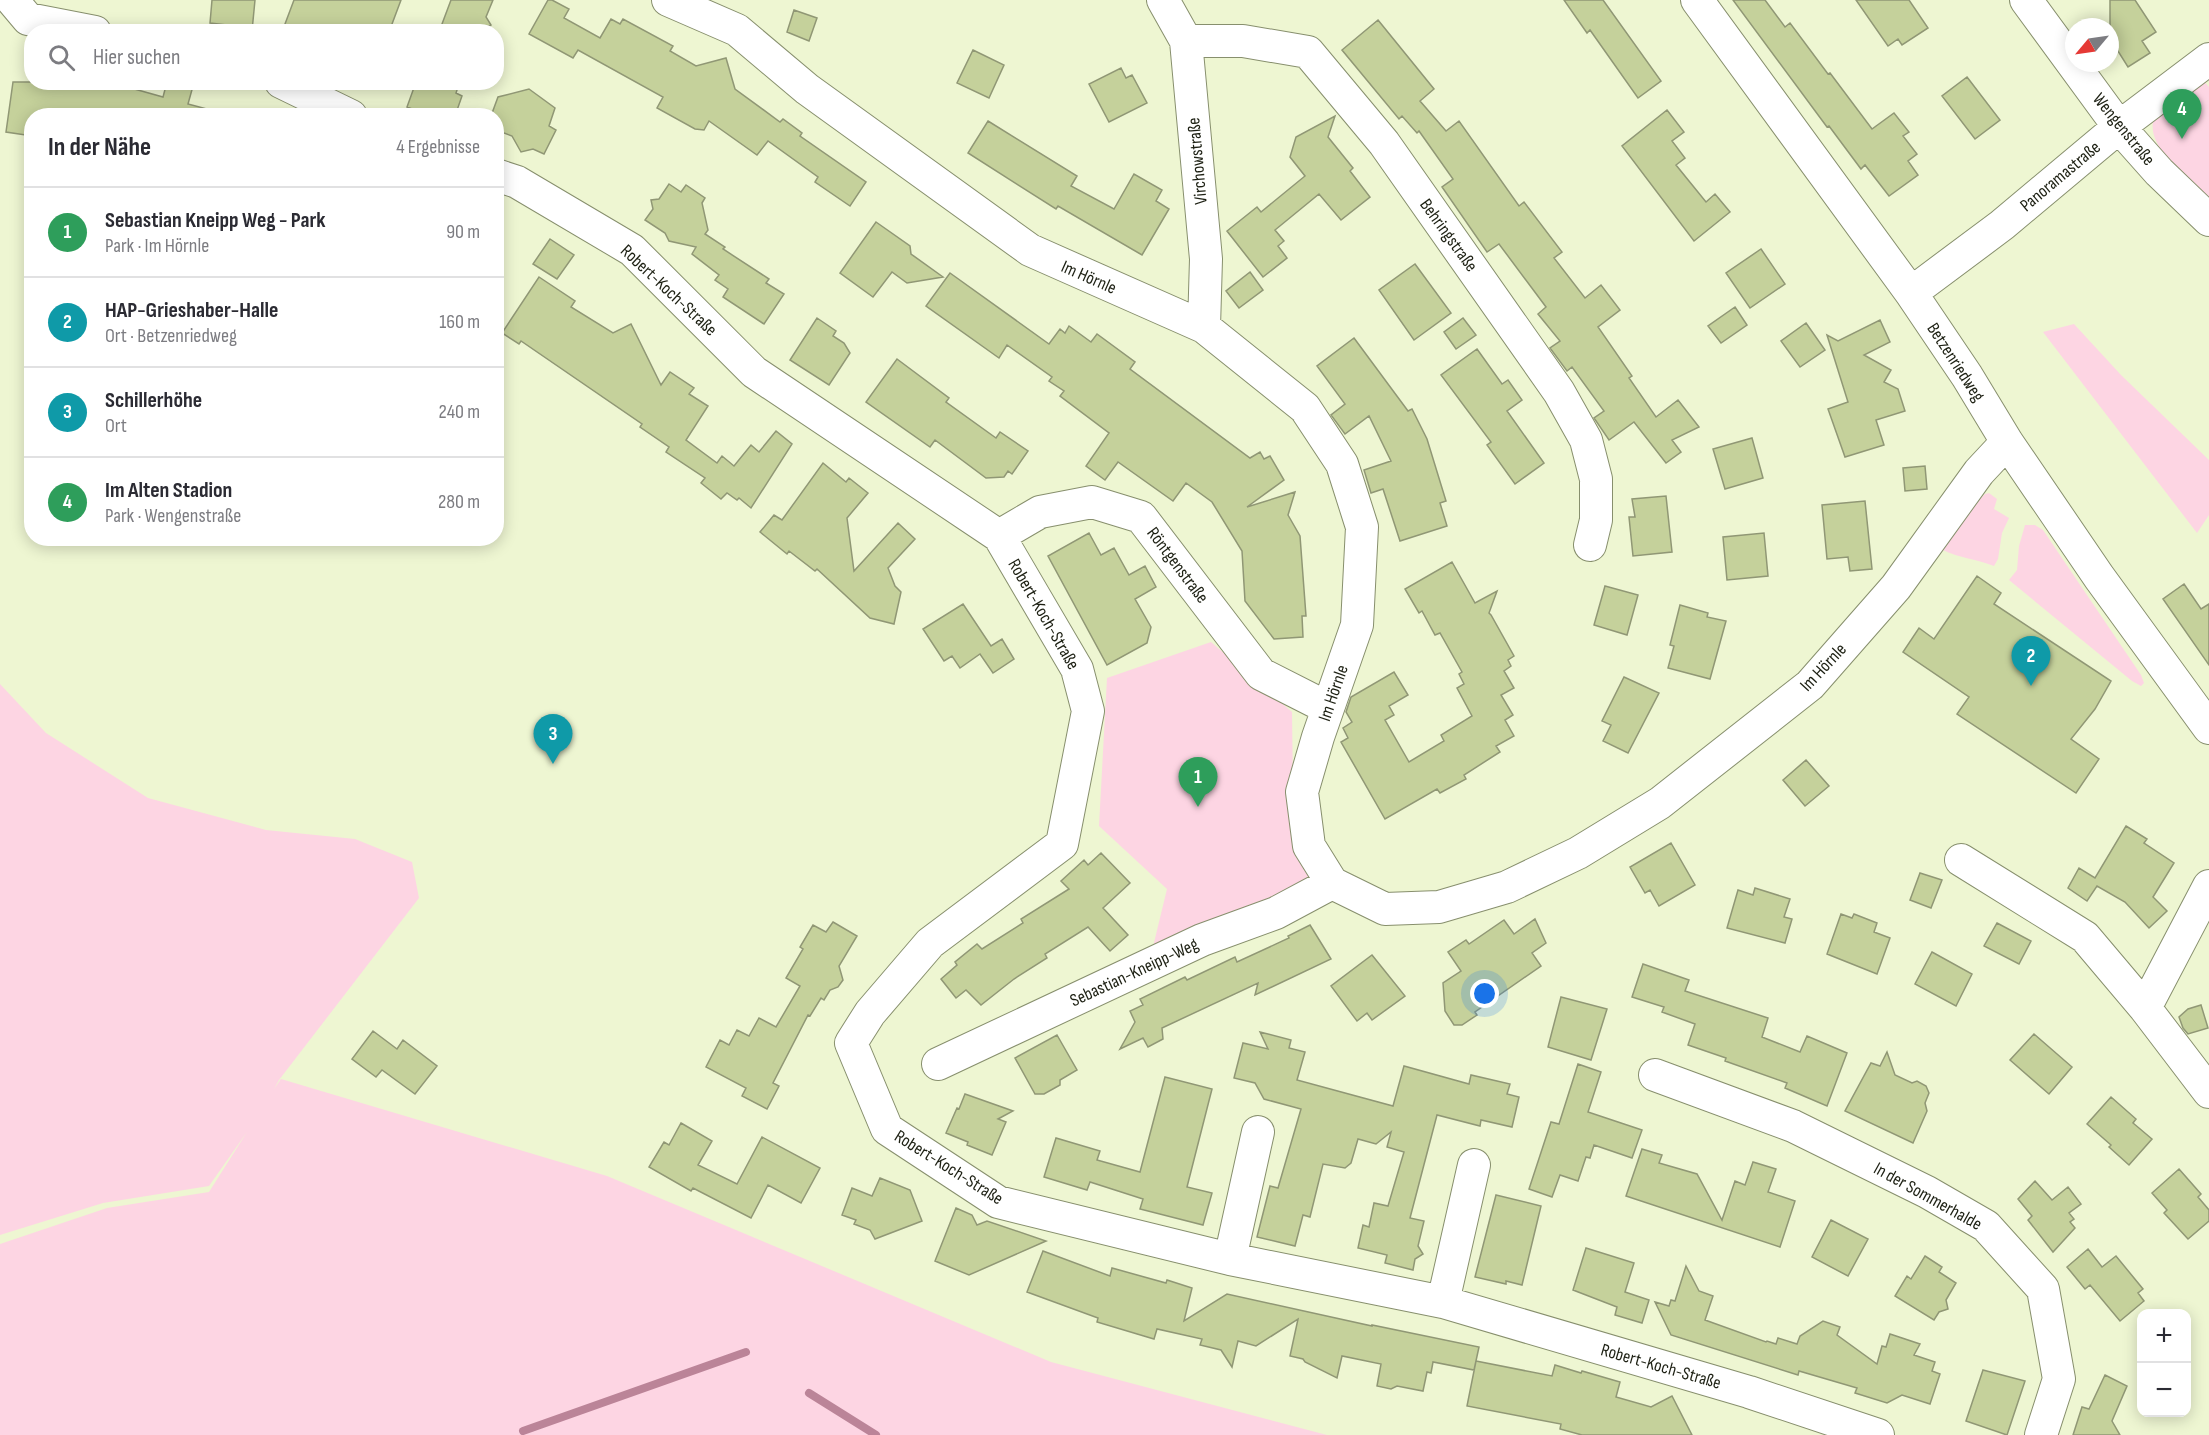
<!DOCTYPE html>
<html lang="de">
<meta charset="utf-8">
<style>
body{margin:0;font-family:"Sofia Sans Condensed",sans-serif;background:#f7f7f7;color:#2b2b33}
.controls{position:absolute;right:18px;bottom:18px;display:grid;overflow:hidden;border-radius:12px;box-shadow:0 3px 15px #0003}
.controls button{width:54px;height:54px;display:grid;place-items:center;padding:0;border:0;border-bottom:2px solid #e1e1e2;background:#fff;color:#2b2b33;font:30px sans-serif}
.compass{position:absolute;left:2065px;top:18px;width:54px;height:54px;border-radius:50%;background:#fff;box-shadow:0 3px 15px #0003;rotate:241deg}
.you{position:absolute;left:1485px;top:994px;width:21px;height:21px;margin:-15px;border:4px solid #fff;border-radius:50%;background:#1a73e8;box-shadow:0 0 0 9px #1a73e833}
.badge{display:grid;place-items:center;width:39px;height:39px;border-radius:50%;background:#1a73e8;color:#fff;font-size:20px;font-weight:700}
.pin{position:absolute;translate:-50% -50px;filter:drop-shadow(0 2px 3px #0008)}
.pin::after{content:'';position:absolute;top:32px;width:21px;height:18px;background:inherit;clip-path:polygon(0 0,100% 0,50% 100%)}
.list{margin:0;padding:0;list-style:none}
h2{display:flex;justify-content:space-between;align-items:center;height:78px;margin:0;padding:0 24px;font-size:26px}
h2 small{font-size:20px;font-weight:400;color:#7c7c81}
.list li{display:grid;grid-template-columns:39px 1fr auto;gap:18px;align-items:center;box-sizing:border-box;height:90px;padding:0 24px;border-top:2px solid #e1e1e2}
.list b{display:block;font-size:22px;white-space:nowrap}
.list p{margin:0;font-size:20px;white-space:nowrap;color:#7c7c81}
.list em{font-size:20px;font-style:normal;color:#7c7c81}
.icon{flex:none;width:33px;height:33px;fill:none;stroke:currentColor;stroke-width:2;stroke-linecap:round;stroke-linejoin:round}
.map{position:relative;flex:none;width:2209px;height:1435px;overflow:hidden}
.search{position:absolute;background:#fff;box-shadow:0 3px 15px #0003;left:24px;top:24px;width:480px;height:66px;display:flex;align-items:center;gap:15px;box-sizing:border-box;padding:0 21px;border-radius:24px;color:#7c7c81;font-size:22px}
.panel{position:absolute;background:#fff;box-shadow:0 3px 15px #0003;left:24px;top:108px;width:480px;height:438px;border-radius:24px}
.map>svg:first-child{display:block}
</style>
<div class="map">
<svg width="2209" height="1435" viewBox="0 0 2209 1435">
<rect width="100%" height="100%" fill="#eef6d2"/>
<path fill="#fdd5e3" d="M2202,79L2209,87V202C2192,185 2141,143 2155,117C2159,109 2193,86 2202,79Z
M2074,324L2121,375L2209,460V515L2197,533L2043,332Z
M1989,493L1997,499L1994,509L2009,518L2002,533L1998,559L1994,566C1977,559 1959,558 1943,550L1980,499L1985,494Z
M2025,525H2035L2043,530L2141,675L2144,683L2141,686L2132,681L2009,580L2017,570L2019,546Z
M1211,642L1292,712L1293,789L1308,875L1307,882L1151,955L1167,889L1099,826L1107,678Z
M0,684L46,733L148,798L266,830L355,839L412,862L419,898L279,1080L274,1089L281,1079L607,1176L1051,1362L1327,1435H0V1244L107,1208L209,1192L247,1132L209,1186L103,1203L0,1235Z"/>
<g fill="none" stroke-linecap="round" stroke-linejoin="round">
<path stroke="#bb8498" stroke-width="8" d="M809,1393L876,1435
M523,1431L746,1352"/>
</g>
<path fill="#c5d19b" stroke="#909775" stroke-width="1.5" d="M212,0H255L252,31L225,28L226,25L210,23Z
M294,0H401L389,32H282Z
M451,0H493L486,17L491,25L479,32H439Z
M548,0H552L569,9L564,18L600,38L611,19L620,24L623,19L673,46L670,51L696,66L726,58L735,89L780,122L783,119L802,133L800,136L866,182L850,206L815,182L818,177L768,141L757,155L709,121L704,130L695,129L657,108L663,97L578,50L573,58L529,34Z
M1564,0H1603L1661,81L1638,98L1590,30L1587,33Z
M1733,0H1765L1785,27L1790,23L1828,74L1830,73L1872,129L1894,113L1909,132L1903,136L1917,154L1908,161L1918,175L1889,196L1865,165L1861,169L1829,126L1827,127Z
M1856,0H1909L1928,28L1902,45L1898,39L1888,46Z
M2110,0H2135L2156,32L2142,41L2150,53L2128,67L2118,51L2110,56Z
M794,10L817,18L809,41L787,32Z
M1378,20L1434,89L1420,101L1446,131L1459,121L1519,206L1524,202L1562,252L1554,258L1585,298L1601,285L1620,310L1598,327L1632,376L1629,378L1656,417L1678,400L1699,427L1672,440L1681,452L1666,463L1634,422L1609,440L1594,418L1604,411L1572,367L1567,371L1550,348L1560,341L1538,314L1546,307L1499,244L1487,252L1442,187L1453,179L1419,131L1417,133L1402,116L1399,119L1342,50Z
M973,50L1004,65L989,98L957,83Z
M1121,68L1126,78L1132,75L1147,103L1109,122L1089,84Z
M1967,77L2000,120L1975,139L1942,96Z
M13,82H121L120,85L163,97L167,82H180L193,86L188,104L207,109L206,116H83L40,110L39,116H32V136L6,132Z
M416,82H447L458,87L456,93L462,96L455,116H430L407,107Z
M529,89L555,108L549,126L556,130L544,154L533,149L521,152L512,136L496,130V116H491L498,97Z
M1667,110L1684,132L1672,141L1685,158L1676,165L1706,202L1715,194L1730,212L1694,241L1622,146Z
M1335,116L1328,137L1353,168L1350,171L1370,197L1341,220L1319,194L1275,230L1284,241L1278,246L1287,258L1263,277L1227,231L1257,207L1261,212L1305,176L1290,157L1296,137Z
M988,121L1077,176L1071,186L1114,209L1134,174L1162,190L1156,201L1169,209L1142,255L1058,206L1056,209L968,153Z
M669,184L681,192L686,185L705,198L702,203L708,230L705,234L725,247L723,249L769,279L766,283L784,294L764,324L723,297L728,289L715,280L719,275L692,254L696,247L669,241L665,233L645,220L653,209L651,200L659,199Z
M876,222L910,246L911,254L943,277L907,283L892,272L873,297L840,273Z
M550,239L574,255L557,279L533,264Z
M1761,249L1785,284L1750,308L1726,273Z
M1415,264L1451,313L1414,340L1379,290Z
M1250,272L1263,290L1239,308L1226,291Z
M950,273L1049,344L1060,329L1065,333L1069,326L1091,342L1097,334L1135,362L1130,369L1250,458L1260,452L1264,459L1270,456L1284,480L1247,507L1295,492L1288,515L1300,536L1306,616H1302L1303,637L1274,639L1245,601L1242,551L1212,502L1186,483L1173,501L1118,462L1105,480L1086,466L1109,433L1060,396L1064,391L1049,381L1052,377L1007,345L999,358L926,306Z
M539,277L575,301L571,307L613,333L631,324L661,385L670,372L694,388L689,394L708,406L686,440L717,463L722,456L734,466L751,445L759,452L776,431L792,444L751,508L739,498L737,500L727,493L721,499L701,483L705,478L666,452L669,447L640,427L642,424L521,341L519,344L502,333Z
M1735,307L1747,325L1721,343L1708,326Z
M817,318L836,331L833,336L844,343L850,353L829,385L790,360Z
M1463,318L1476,335L1456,349L1444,332Z
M1880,320L1890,342L1864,355L1891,370L1884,382L1898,389L1905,411L1876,420L1884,445L1845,457L1828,409L1848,402L1827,335L1838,341Z
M1806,323L1825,350L1800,367L1781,341Z
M1354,338L1408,411L1412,409L1427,439L1446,501L1440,503L1447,526L1400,541L1383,489L1371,493L1364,470L1391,461L1369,416L1345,434L1331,415L1345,404L1317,366Z
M1477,349L1502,384L1508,380L1522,400L1507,411L1544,463L1515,484L1487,445L1491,442L1441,375Z
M897,359L949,398L946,402L996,438L1000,432L1028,451L1012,474L1008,471L1004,477L986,478L935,440L930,447L866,402Z
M1752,438L1763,478L1725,489L1713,449Z
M823,463L846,482L849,478L868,493L847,518L854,571L898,523L915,539L888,568L895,586L901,592L894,624L870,618L817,569L815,571L789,551L787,554L760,532L774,515L782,520Z
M1925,466L1927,489L1905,491L1903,468Z
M1666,496L1672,552L1633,556L1629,517H1635L1632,499Z
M1865,501L1872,569L1850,571L1848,557L1827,559L1822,505Z
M1089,533L1101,555L1114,548L1129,575L1145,566L1156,587L1135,599L1151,627L1147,643L1107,665L1048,556Z
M1764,533L1768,576L1727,580L1723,537Z
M1452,562L1475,603L1497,591L1489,613L1491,615L1514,656L1508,660L1511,666L1504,671L1514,688L1501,695L1513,715L1505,720L1514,736L1496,746L1500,752L1464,775L1466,779L1440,793L1437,789L1385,819L1341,742L1348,738L1343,728L1352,722L1346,712L1351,697L1394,672L1408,695L1389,706L1394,715L1385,720L1409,762L1444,741L1441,735L1472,716L1457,688L1464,684L1459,674L1462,672L1440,633L1435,635L1422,611L1419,613L1405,589Z
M1977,576L2001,593L1994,604L2111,681L2095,709L2071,739L2099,759L2076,793L1957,714L1969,697L1903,652L1919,628L1934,639Z
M2184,584L2201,609L2209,604V665L2163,599Z
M1605,586L1638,595L1627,635L1594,625Z
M963,604L991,646L1002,639L1014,659L993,673L980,654L960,668L952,656L944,661L923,629Z
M1680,605L1708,613L1707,617L1726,621L1710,679L1668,668L1674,646L1670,645Z
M1624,677L1659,693L1628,753L1603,741L1611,725L1602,721Z
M1806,760L1829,786L1805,806L1783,780Z
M2126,826L2147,839L2144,843L2174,863L2153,897L2167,911L2149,928L2125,902L2097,886L2087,901L2068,888L2079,868L2095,878Z
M1671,843L1695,885L1659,906L1650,890L1645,893L1630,867Z
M1101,853L1130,883L1103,908L1128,935L1110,951L1088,927L1045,954L1047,958L1014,979L981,1005L966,990L956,998L941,979L957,965L955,962L977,944L982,949L1023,923L1021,919L1069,889L1061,881L1084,860L1088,865Z
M1920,873L1942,880L1931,908L1910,900Z
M1755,888L1790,899L1784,917L1792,919L1785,943L1727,928L1738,890L1753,895Z
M1841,914L1852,918L1854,914L1877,923L1874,932L1890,938L1877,974L1827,954Z
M1535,919L1546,943L1532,953L1541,966L1475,1012L1477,1015L1462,1025H1454L1445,1011L1443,983L1461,971L1448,952L1466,940L1469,944L1504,920L1514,934Z
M833,922L857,936L839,966L843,980L838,987L830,990L824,1000L821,998L810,1016L808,1015L773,1083L779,1086L767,1109L742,1096L746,1088L706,1067L720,1040L729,1045L737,1030L749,1036L759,1018L776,1027L800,986L786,978L803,949L800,947L813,925L826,932Z
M1997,923L2031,941L2019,964L1984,946Z
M1310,925L1331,959L1255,995L1258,983L1162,1028L1163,1039L1148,1047L1143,1038L1120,1049L1135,1022L1130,1011L1143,1005L1140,999L1185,977L1187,980L1235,957L1237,962L1289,938L1288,936Z
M1932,952L1972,974L1956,1006L1915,984Z
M1372,955L1405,996L1372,1020L1367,1013L1357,1021L1331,986Z
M1643,964L1689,980L1685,991L1768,1018L1762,1037L1800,1052L1807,1036L1847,1053L1827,1106L1785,1088L1787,1083L1725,1061L1726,1058L1688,1045L1695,1024L1662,1012L1664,1007L1632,997Z
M1561,997L1607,1009L1591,1060L1548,1047Z
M2201,1005L2208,1028L2188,1034L2183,1028L2179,1017L2188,1009Z
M373,1031L397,1049L403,1040L437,1066L415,1094L382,1070L376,1077L352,1059Z
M1260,1032L1291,1040L1289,1048L1305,1052L1297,1080L1393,1106L1404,1066L1469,1084L1471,1075L1510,1084L1507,1094L1519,1097L1512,1127L1481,1120L1480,1126L1437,1115L1410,1218L1424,1221L1418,1246L1423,1254L1415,1259L1413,1270L1385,1263L1387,1255L1358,1248L1363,1225L1369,1227L1374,1203L1388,1206L1404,1152L1387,1147L1391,1132L1376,1144L1358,1139L1351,1163L1345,1168L1323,1164L1310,1217L1303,1215L1295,1246L1257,1237L1270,1186L1278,1188L1301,1109L1264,1099L1255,1083L1234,1078L1243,1043L1268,1049Z
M2034,1034L2072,1067L2049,1094L2010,1060Z
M1057,1035L1077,1070L1060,1080V1085L1044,1094H1035L1015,1058Z
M1887,1052L1895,1075L1912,1083L1917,1081L1926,1086L1929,1093L1925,1103L1927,1111L1913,1143L1845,1111L1871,1063L1880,1066Z
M1578,1064L1601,1072L1588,1112L1642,1130L1632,1158L1594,1145L1590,1158L1586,1157L1578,1181L1560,1175L1552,1197L1529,1189L1551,1122L1559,1124Z
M1165,1077L1212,1089L1187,1187L1212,1193L1203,1225L1140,1209L1143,1199L1090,1182L1087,1190L1044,1177L1056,1138L1100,1151L1097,1160L1140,1172Z
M965,1094L1013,1111L998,1119L1006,1122L992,1155L967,1145L968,1142L946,1133L957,1108L959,1109Z
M2111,1097L2136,1119L2133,1123L2152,1139L2129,1165L2109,1147L2111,1145L2087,1124Z
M681,1123L712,1141L698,1165L737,1184L762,1137L820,1168L801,1203L768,1185L751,1218L693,1188L691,1191L649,1167L664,1142L669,1145Z
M1642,1149L1662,1155L1659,1163L1697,1174L1722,1220L1735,1181L1745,1185L1753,1162L1776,1169L1768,1192L1795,1201L1780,1247L1626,1196Z
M2179,1169L2201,1194L2198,1197L2209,1210V1221L2188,1239L2164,1213L2167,1210L2152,1193Z
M880,1178L910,1190L922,1221L875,1239L870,1230L854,1224L856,1220L842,1215L852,1188L872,1196Z
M2035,1181L2052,1200L2068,1187L2081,1204L2069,1213L2074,1219L2070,1222L2075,1228L2053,1252L2028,1220L2032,1216L2018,1199Z
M1496,1195L1541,1206L1522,1285L1506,1281V1284L1475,1277Z
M956,1208L972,1215L977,1225L987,1221L1046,1241L969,1275L935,1261Z
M1831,1220L1868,1239L1848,1276L1812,1257Z
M1586,1248L1634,1263L1625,1292L1649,1300L1642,1323L1615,1315L1617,1307L1573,1290Z
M2088,1249L2102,1267L2116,1256L2143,1289L2138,1293L2144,1301L2120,1321L2090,1285L2085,1289L2067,1267Z
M1043,1251L1110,1276L1112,1268L1166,1283L1167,1280L1192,1288L1184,1321L1227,1294L1372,1326V1325L1479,1347L1474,1370L1433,1362L1431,1373L1427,1372L1423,1391L1397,1386L1391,1389L1377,1386L1381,1364L1342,1356L1337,1378L1305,1362L1303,1359L1290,1356L1298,1319L1256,1346L1238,1341L1232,1367L1221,1350L1200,1345L1202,1339L1157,1329L1154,1339L1097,1322L1098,1318L1027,1292Z
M1925,1256L1942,1267L1939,1272L1956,1283L1946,1300L1948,1309L1939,1312L1934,1320L1895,1296L1907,1276L1911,1279Z
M1686,1266L1699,1291L1713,1296L1705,1320L1766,1342L1767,1341L1776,1344L1778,1338L1797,1344L1800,1336L1823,1321L1840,1327L1837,1335L1877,1364L1882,1346L1886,1347L1890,1334L1920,1344L1914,1355L1935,1362L1932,1371L1940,1374L1930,1404L1902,1395L1887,1403L1855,1393L1857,1388L1799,1371L1798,1375L1671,1335L1655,1302L1669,1306L1671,1300L1675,1301Z
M1476,1361L1552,1376L1555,1365L1581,1373L1582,1371L1620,1382L1616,1397L1651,1407L1672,1396L1692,1435H1582L1560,1429L1561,1424L1467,1406Z
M1983,1370L2025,1381L2007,1435L1966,1421Z
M2105,1375L2127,1386L2112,1421L2120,1435H2073L2082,1407L2089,1409Z"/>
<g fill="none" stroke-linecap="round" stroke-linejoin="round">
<g stroke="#878f6d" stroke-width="34">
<path id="street" d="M12,0L28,19L95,32
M668,0L737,30L807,89L1030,250L1204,327L1305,408L1342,464L1362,527L1357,625L1318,737L1302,792L1309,846L1332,883L1385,909L1439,907L1507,887L1578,853L1660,803L1810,685L1896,587L1979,472L2007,442
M1163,0L1186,41L1206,259L1204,327
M1697,0L1911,293L1967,376L2007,442L2099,577L2209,728
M2026,0L2119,127L2159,172L2209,220
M1186,41H1243L1308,52L1384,143L1559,392L1586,440L1596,479V520L1590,545
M281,82L351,116
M496,175L517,182L632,250L754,372L999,536L1077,669L1088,711L1062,844L930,943L870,1013L851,1043L887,1129L998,1202L1230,1259L1443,1302L1749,1392L1878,1435
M1911,293L2002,225L2119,127L2209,59
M999,536L1040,512L1092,502L1141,517L1261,674L1328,708
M1961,860L2085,937L2145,1008L2209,1092
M2145,1008L2209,886
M938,1064L1202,940L1276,913L1332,883
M1655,1075L1793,1126L1927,1192L1986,1226L2043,1289L2059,1379L2041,1435
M1230,1259L1258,1132
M1443,1302L1474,1165"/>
</g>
<use href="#street" stroke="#fff" stroke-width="32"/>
</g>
<g text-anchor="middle" stroke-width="6" stroke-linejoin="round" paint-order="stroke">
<g font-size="18" fill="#1d2013" stroke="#fff">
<text transform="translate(2124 129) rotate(51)" y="6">Wengenstraße</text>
<text transform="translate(1197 161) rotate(-95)" y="6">Virchowstraße</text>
<text transform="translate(2060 176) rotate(-40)" y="6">Panoramastraße</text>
<text transform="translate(1449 235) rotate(54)" y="6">Behringstraße</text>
<text transform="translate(1089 277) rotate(24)" y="6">Im Hörnle</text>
<text transform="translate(669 290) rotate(43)" y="6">Robert-Koch-Straße</text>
<text transform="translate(1956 362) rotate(57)" y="6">Betzenriedweg</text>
<text transform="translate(1178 565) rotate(53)" y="6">Röntgenstraße</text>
<text transform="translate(1044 614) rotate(60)" y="6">Robert-Koch-Straße</text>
<text transform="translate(1823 667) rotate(-47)" y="6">Im Hörnle</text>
<text transform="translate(1333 693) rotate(-71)" y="6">Im Hörnle</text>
<text transform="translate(1134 972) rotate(-25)" y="6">Sebastian-Kneipp-Weg</text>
<text transform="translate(949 1167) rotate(32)" y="6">Robert-Koch-Straße</text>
<text transform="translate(1928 1196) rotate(29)" y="6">In der Sommerhalde</text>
<text transform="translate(1661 1366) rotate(16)" y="6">Robert-Koch-Straße</text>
</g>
</g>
</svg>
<div class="controls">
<button>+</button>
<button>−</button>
</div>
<svg class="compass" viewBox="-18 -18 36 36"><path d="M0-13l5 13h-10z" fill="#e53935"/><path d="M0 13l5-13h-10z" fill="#7c7c81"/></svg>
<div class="you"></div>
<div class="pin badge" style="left:1198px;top:807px;background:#2e9e5b">1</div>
<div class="pin badge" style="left:2031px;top:686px;background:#0f9aa8">2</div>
<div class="pin badge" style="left:553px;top:764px;background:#0f9aa8">3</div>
<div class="pin badge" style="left:2182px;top:139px;background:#2e9e5b">4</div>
<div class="search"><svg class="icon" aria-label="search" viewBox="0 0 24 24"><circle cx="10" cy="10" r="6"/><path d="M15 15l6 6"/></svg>Hier suchen</div>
<section class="panel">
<h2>In der Nähe<small>4 Ergebnisse</small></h2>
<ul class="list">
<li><span class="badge" style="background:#2e9e5b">1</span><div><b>Sebastian Kneipp Weg - Park</b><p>Park · Im Hörnle</p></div><em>90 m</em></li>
<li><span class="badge" style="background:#0f9aa8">2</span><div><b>HAP-Grieshaber-Halle</b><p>Ort · Betzenriedweg</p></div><em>160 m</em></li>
<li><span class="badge" style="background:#0f9aa8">3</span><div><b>Schillerhöhe</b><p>Ort</p></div><em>240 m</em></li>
<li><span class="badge" style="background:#2e9e5b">4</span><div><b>Im Alten Stadion</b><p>Park · Wengenstraße</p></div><em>280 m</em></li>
</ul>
</section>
</div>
